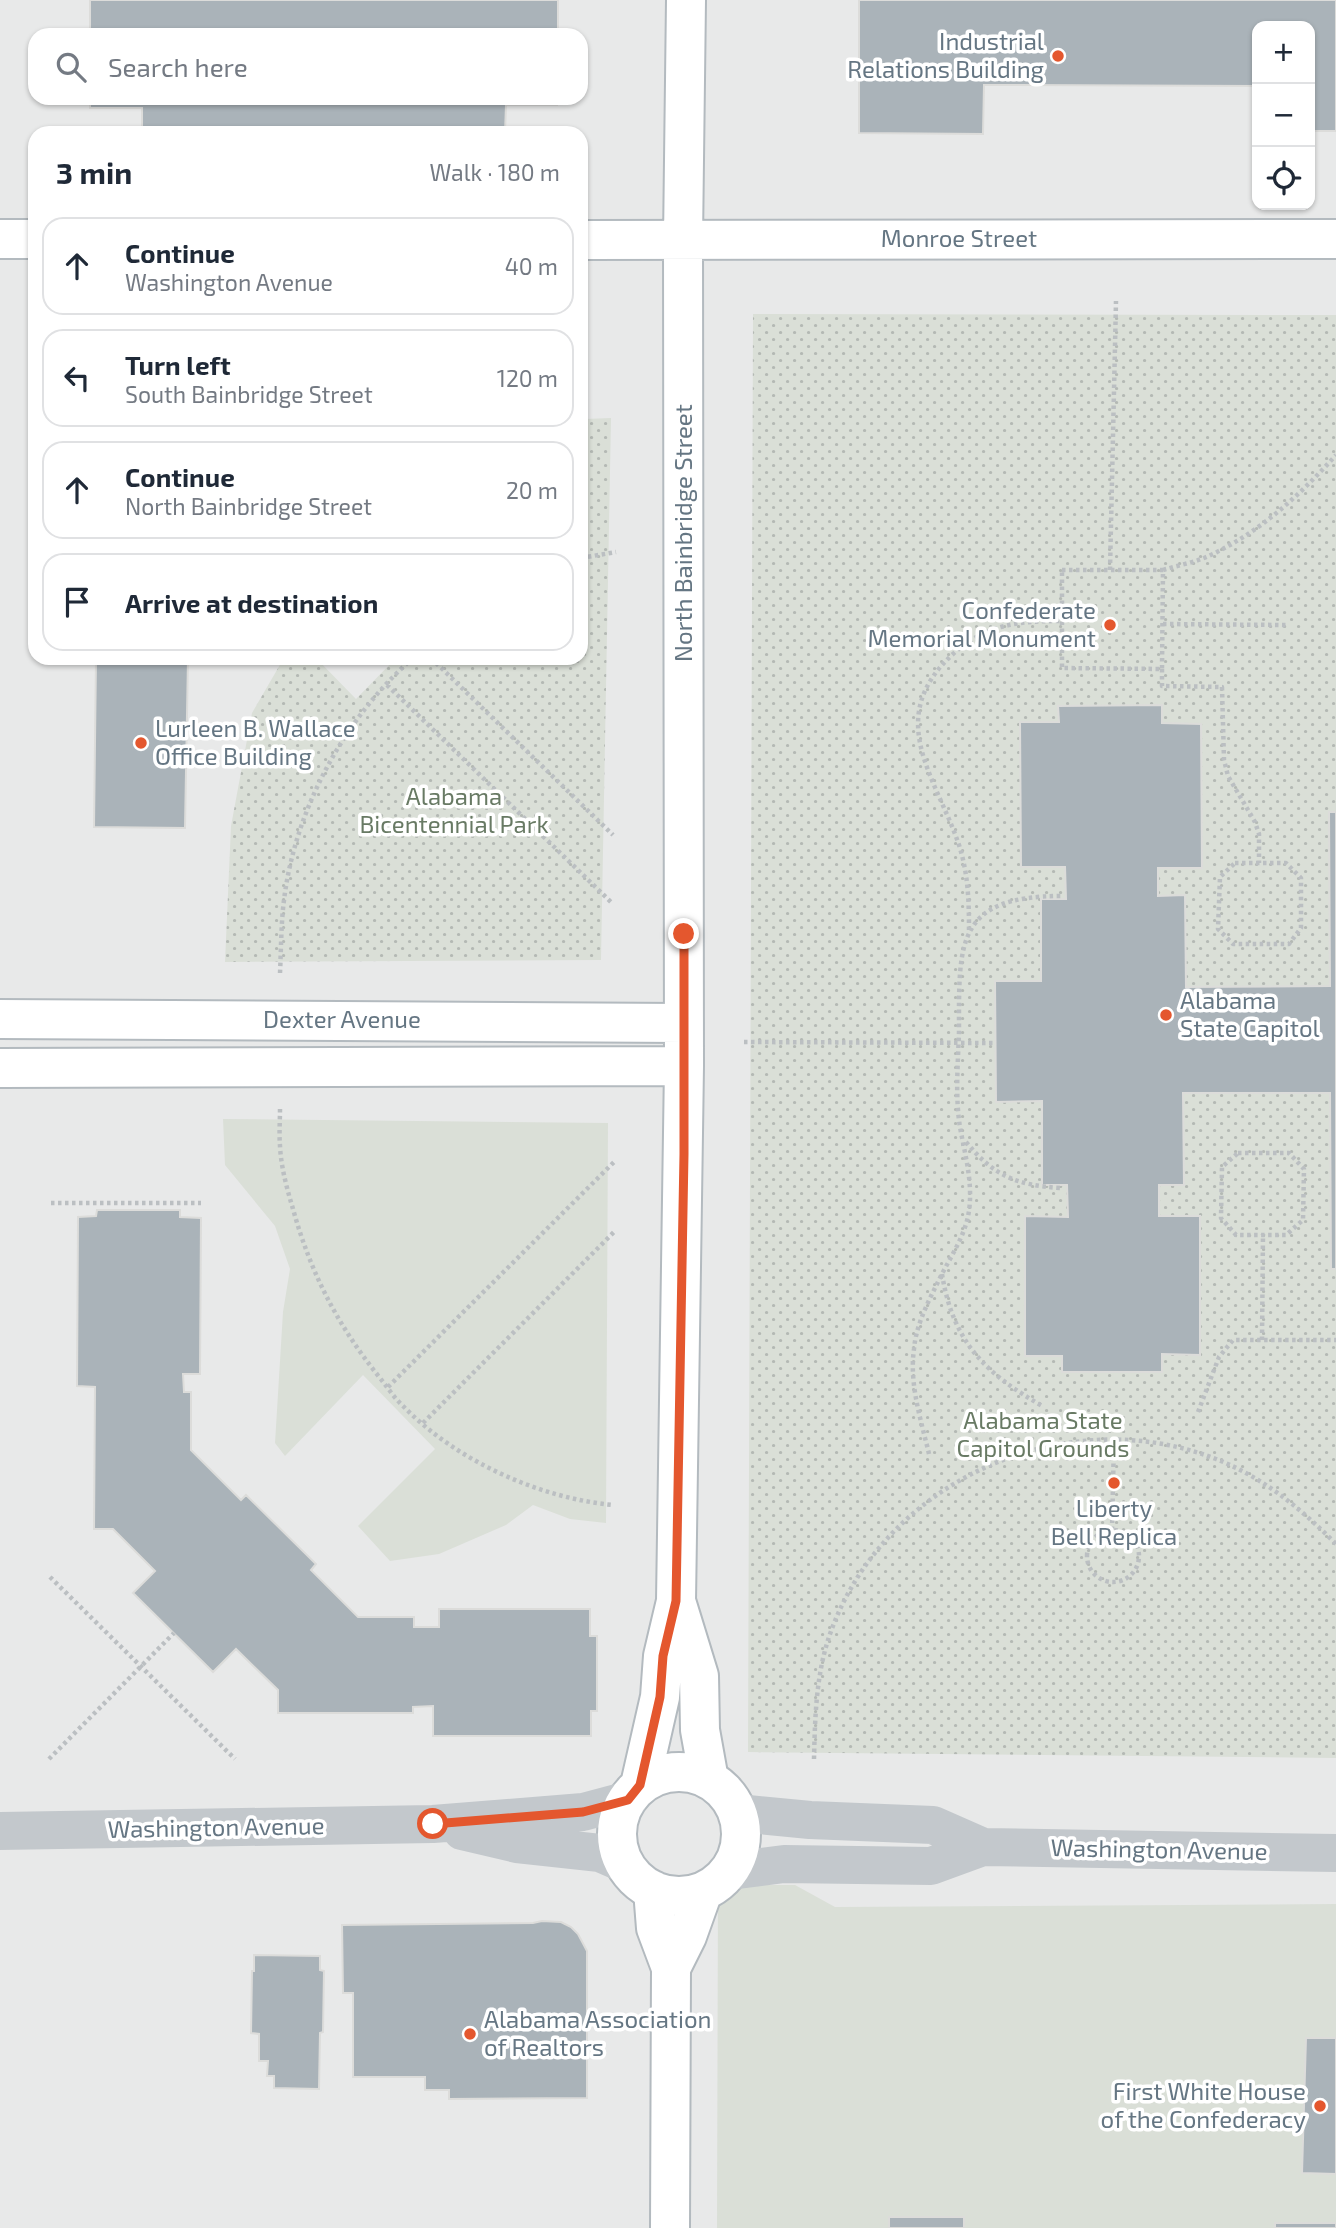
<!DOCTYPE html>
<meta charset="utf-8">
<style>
body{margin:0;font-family:"Exo 2",sans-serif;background:#f6f6f7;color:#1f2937}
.controls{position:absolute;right:21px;top:21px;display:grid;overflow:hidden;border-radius:14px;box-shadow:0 2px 5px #0004}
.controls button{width:63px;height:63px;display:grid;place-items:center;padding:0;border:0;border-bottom:2px solid #e0e1e3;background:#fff;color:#1f2937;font:35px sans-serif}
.stop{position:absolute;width:21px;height:21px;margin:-16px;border:5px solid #e4572e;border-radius:50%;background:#fff}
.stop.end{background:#e4572e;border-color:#fff;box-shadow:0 2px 7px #0008}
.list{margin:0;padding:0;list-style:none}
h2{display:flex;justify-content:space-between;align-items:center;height:91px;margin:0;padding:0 28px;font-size:30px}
h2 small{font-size:23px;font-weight:400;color:#747a83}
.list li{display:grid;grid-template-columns:46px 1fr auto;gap:21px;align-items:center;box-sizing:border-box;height:98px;margin:0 14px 14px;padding:0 14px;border:2px solid #e0e1e3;border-radius:21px}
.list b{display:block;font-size:26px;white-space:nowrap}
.list p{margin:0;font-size:23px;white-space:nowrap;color:#747a83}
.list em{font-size:23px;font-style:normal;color:#747a83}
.icon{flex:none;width:38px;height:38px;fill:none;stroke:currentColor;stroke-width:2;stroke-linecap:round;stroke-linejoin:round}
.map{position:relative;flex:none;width:1336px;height:2228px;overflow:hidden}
.search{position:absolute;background:#fff;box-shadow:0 2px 5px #0004;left:28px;top:28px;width:560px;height:77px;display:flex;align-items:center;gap:18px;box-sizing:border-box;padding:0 24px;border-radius:21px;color:#747a83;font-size:26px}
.panel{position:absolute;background:#fff;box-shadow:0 2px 5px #0004;left:28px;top:126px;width:560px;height:539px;border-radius:21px}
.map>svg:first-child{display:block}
</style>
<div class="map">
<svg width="1336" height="2228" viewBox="0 0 1336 2228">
<defs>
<pattern id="park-dots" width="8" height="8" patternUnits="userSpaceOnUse" patternTransform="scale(1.75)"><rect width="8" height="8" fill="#dadfd7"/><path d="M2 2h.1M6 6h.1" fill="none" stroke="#b4b9b4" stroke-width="1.8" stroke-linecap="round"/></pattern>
</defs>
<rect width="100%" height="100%" fill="#fafaf8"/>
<path fill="#e8e9e9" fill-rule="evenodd" d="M0,0H1336V2228H0ZM1257,26H1310V205H1257ZM35,35H581V98H35ZM35,133H581V658H35Z"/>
<path fill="#dadfd7" d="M223,1119L608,1123L606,1523L570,1519L533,1505L506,1525L439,1554L390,1561L358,1526L435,1449L363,1375L285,1456L275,1443L283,1312L290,1269L275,1226L225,1165Z
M718,1885H795L835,1907L1336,1904V2228H717Z"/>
<path fill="url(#park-dots)" d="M753,314L1336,315V1758L748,1752Z
M611,418L601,960L225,962L231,826L252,713L281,663L286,658H316L356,699L396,658H581V443L585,419Z"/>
<path fill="#aab3b9" stroke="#dcdcda" stroke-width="2" d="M90,0H558V35H90Z
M859,0H1336V131H1310V26H1257V86L984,85L983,134L859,133Z
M90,98H557V105H506L505,133H142V108H90Z
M96,658H188L185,828L94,827Z
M1162,705V723L1201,724L1202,868H1158V896L1185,895L1186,987L1330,986L1329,812H1336V1269H1331L1330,1093H1183L1184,1185H1159V1216H1200V1355L1162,1354V1372H1062V1356H1025V1216L1068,1217L1067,1185H1042V1101L996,1102L995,981H1041V899H1066L1065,867H1021L1020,722H1059L1058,706Z
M97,1210H180V1217L201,1218L200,1374H183L184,1392H191V1450L241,1500L246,1495L316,1564L311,1570L358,1617H414V1627H439V1609H590V1636H597V1711H591V1736H433V1706L413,1707V1713H278V1690L236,1649L213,1672L133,1593L155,1571L113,1529H94L95,1387L77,1386L78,1217L96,1216Z
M542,1921L561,1922L571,1927L578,1934L587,1951V2098L449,2099V2090H425V2077H353V1993H343L342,1925L533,1923Z
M254,1955L320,1956V1970L324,1971L323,2032L320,2033L319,2089L274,2088V2076H267L268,2061H259V2034L251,2033L252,1971H254Z
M1306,2038H1336V2174L1302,2173Z
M889,2217H964V2228H889Z
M1275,2223H1336V2228H1275Z"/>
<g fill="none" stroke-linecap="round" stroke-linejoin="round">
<g stroke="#b3babf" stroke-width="42">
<path id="secondary" d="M0,239H35
M581,240L1336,239
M0,1019L684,1023
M0,1068L684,1066
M676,1601L699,1676L700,1730L709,1780
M617 1834a62 62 0 1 1 124 0a62 62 0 1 1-124 0Z
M640,1785L660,1697L663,1656L676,1601L684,1066L683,240L686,0
M653,1890L656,1928L671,1968L670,2228
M671,1968L687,1936L702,1894"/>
</g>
<path stroke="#bbbfc2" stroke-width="4.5" stroke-dasharray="3.5 3.5" stroke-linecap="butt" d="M581,558L616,552
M1062,570H1163L1162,669L1062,668Z
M1110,570L1116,301
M1163,570C1176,566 1191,563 1204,558C1257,535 1298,497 1336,455
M1163,624L1286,625
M431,658L613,835
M1162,669V686L1222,687L1224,760L1228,776L1255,822L1259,834V863
M387,685L613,904
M1235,863H1286L1301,878V928L1289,944H1233L1218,929L1220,877Z
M969,930C969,900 968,873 959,845C936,777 883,718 953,654C986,624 1019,621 1062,621
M280,973C281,952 281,930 283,909C292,815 342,720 413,658
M744,1042L995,1043
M280,1109C280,1121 279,1134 280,1146C281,1167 287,1189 293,1209C311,1274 338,1326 380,1378C388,1388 395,1399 404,1407C457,1461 539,1498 613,1505
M966,1142C994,1176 1016,1185 1060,1188
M1238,1153H1289L1304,1169L1303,1220L1286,1235H1236L1221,1218L1222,1167Z
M51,1203H201
M942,1274C953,1343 986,1374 1044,1407
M1262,1340L1263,1234
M388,1387L614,1162
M1198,1412L1219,1357L1233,1340H1336
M423,1423L614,1232
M929,1454C921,1420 909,1384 914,1349C916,1326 927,1304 937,1284C948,1260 965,1238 969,1211C973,1182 965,1155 960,1127C955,1097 958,1063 959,1032C959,943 955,896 1062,896
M1112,1530L1114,1440
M1087 1556a26 26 0 1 1 52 0a26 26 0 1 1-52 0Z
M50,1577L235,1759
M49,1759L174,1633
M814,1759C815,1717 816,1674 830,1634C884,1480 1066,1400 1216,1459C1264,1478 1300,1508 1336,1544"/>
<path stroke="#c3c8cc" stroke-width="38" d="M738,1813L810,1820L933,1825L983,1847
M0,1831L433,1824L583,1812L628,1800
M462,1831L517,1844L600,1853L623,1863
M730,1871L784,1864L931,1866L983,1847L1336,1853"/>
<use href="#secondary" stroke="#fff" stroke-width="38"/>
</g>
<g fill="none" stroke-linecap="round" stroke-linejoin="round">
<path stroke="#e4572e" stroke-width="9" d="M433,1824L583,1812L628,1800L640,1785L660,1697L663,1656L676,1601L684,1154V934"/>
</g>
<g fill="#e4572e" stroke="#fff" stroke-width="2.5">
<circle cx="1058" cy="56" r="7"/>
<circle cx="1110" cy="625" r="7"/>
<circle cx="141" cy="743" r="7"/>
<circle cx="1166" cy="1015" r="7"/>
<circle cx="1114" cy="1483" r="7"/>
<circle cx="470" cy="2034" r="7"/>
<circle cx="1320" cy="2106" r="7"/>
</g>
<g text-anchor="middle" stroke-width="7" stroke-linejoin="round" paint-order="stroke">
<g font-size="24" fill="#657683" stroke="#fff" text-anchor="end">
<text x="1044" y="50">Industrial<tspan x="1044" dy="28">Relations Building</tspan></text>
<text x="1096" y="619">Confederate<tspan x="1096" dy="28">Memorial Monument</tspan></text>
<text x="155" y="737" text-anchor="start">Lurleen B. Wallace<tspan x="155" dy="28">Office Building</tspan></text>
<text x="1180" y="1009" text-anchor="start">Alabama<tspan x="1180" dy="28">State Capitol</tspan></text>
<text x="1114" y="1517" text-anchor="middle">Liberty<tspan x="1114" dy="28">Bell Replica</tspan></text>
<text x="484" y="2028" text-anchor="start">Alabama Association<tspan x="484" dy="28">of Realtors</tspan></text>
<text x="1306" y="2100">First White House<tspan x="1306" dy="28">of the Confederacy</tspan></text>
</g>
<g font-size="24" fill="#657683" stroke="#fff">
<text x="959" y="247">Monroe Street</text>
<text transform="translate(684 533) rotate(-90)" y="8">North Bainbridge Street</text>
<text x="342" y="1028">Dexter Avenue</text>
<text transform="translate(216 1828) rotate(-1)" y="8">Washington Avenue</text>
<text transform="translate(1159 1850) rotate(1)" y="8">Washington Avenue</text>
</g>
<g font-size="24" fill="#687a64" stroke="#fff">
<text x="454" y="805">Alabama<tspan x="454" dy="28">Bicentennial Park</tspan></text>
<text x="1043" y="1429">Alabama State<tspan x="1043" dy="28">Capitol Grounds</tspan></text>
</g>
</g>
</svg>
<div class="controls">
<button>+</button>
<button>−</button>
<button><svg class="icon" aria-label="locate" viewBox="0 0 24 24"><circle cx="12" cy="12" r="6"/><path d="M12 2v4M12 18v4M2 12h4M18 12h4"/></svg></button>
</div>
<div class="stop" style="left:433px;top:1824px"></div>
<div class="stop end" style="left:684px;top:934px"></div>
<div class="search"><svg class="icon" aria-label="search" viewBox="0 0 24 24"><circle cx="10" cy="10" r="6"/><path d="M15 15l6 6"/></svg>Search here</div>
<section class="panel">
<h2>3 min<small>Walk · 180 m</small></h2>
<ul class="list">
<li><svg class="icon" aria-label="ahead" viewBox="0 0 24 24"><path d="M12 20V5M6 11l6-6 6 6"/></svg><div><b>Continue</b><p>Washington Avenue</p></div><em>40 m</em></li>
<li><svg class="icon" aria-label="left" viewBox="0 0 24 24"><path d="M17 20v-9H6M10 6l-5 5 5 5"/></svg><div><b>Turn left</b><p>South Bainbridge Street</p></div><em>120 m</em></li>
<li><svg class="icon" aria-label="ahead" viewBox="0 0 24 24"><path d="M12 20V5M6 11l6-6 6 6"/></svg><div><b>Continue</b><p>North Bainbridge Street</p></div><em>20 m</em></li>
<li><svg class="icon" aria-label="arrive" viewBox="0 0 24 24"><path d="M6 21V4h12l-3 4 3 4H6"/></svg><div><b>Arrive at destination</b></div></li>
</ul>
</section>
</div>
